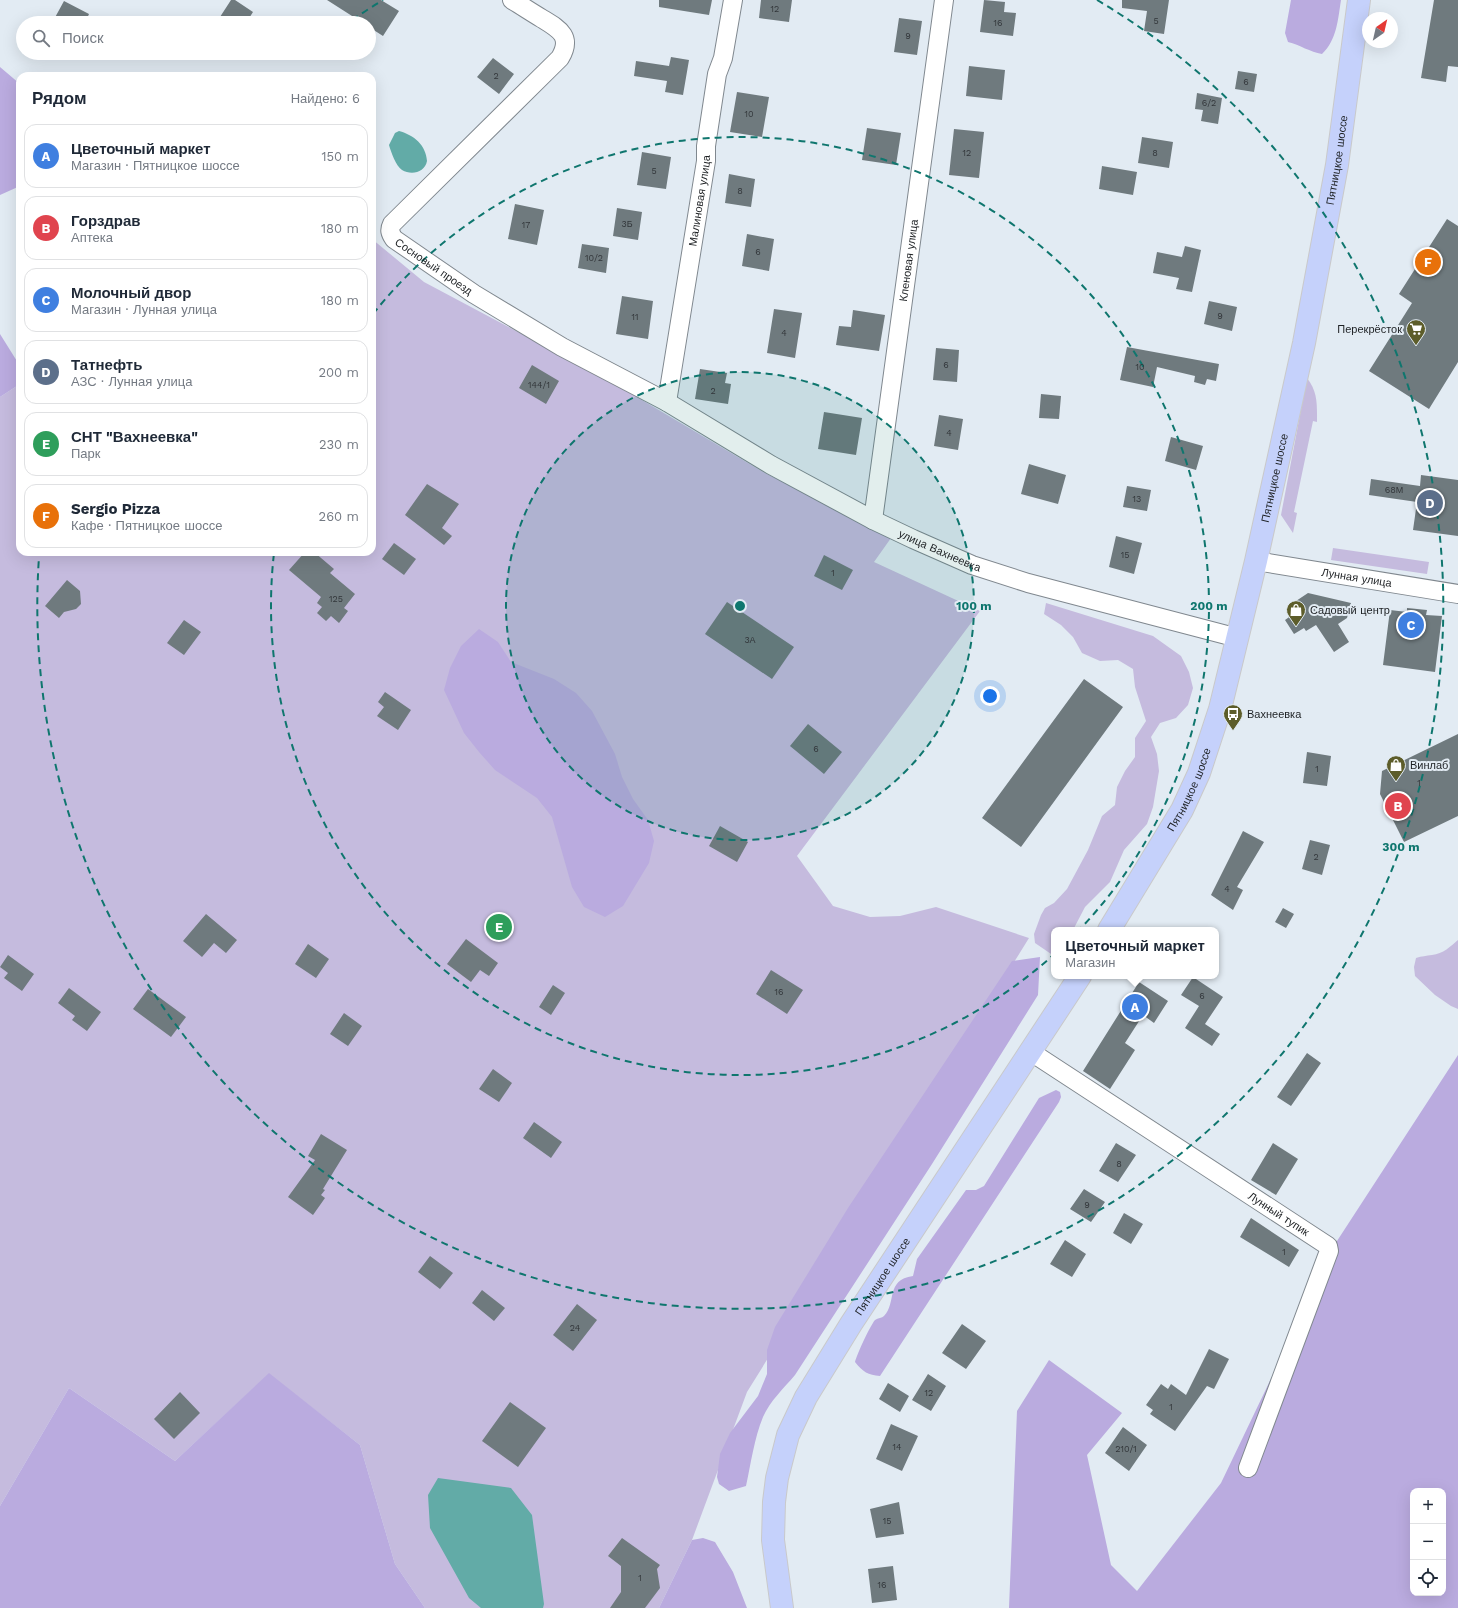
<!DOCTYPE html>
<html lang="ru">
<meta charset="utf-8">
<style>
body{margin:0;font-family:"Work Sans",sans-serif;background:#f2f2f3;color:#1f2937}
.controls{position:absolute;right:12px;bottom:12px;display:grid;overflow:hidden;border-radius:8px;box-shadow:0 4px 16px #0002}
.controls button{width:36px;height:36px;display:grid;place-items:center;padding:0;border:0;border-bottom:1px solid #e0e1e3;background:#fff;color:#1f2937;font:20px sans-serif}
.compass{position:absolute;left:1362px;top:12px;width:36px;height:36px;border-radius:50%;background:#fff;box-shadow:0 4px 16px #0002;rotate:34deg}
.you{position:absolute;left:990px;top:696px;width:14px;height:14px;margin:-10px;border:3px solid #fff;border-radius:50%;background:#1a73e8;box-shadow:0 0 0 6px #1a73e833}
.badge{display:grid;place-items:center;width:26px;height:26px;border-radius:50%;background:#111827;color:#fff;font-size:13px;font-weight:700}
.pin{position:absolute;translate:-50% -50%;border:2px solid #fff;box-shadow:0 1px 4px #0006}
.popup{position:absolute;left:1051px;top:927px;width:168px;height:52px;box-sizing:border-box;display:grid;place-content:center;border-radius:8px;background:#fff;filter:drop-shadow(0 1px 3px #0005);font-size:13px;white-space:nowrap;color:#747a83}
.popup b{font-size:15px;color:#1f2937}
.popup::after{content:'';position:absolute;left:50%;top:100%;margin-left:-8px;border:8px solid transparent;border-top-color:#fff}
.list{margin:0;padding:0;list-style:none}
h2{display:flex;justify-content:space-between;align-items:center;height:52px;margin:0;padding:0 16px;font-size:17px}
h2 small{font-size:13px;font-weight:400;color:#747a83}
.list li{display:grid;grid-template-columns:26px 1fr auto;gap:12px;align-items:center;box-sizing:border-box;height:64px;margin:0 8px 8px;padding:0 8px;border:1px solid #e0e1e3;border-radius:12px}
.list b{display:block;font-size:15px;white-space:nowrap}
.list p{margin:0;font-size:13px;white-space:nowrap;color:#747a83}
.list em{font-size:13px;font-style:normal;color:#747a83}
.icon{flex:none;width:22px;height:22px;fill:none;stroke:currentColor;stroke-width:2;stroke-linecap:round;stroke-linejoin:round}
.map{position:relative;flex:none;width:1458px;height:1608px;overflow:hidden}
.search{position:absolute;background:#fff;box-shadow:0 4px 16px #0002;left:16px;top:16px;width:360px;height:44px;display:flex;align-items:center;gap:10px;box-sizing:border-box;padding:0 14px;border-radius:22px;color:#747a83;font-size:15px}
.panel{position:absolute;background:#fff;box-shadow:0 4px 16px #0002;left:16px;top:72px;width:360px;height:484px;border-radius:12px}
.map>svg:first-child{display:block}
</style>
<div class="map">
<svg width="1458" height="1608" viewBox="0 0 1458 1608">
<rect width="100%" height="100%" fill="#e2ebf3"/>
<path fill="#c5bbde" d="M372,239L424,282L610,381L765,473L891,538L874,562L980,611L797,856L833,906L870,917L900,916L936,907L1029,938L747,1392L692,1540L659,1608H425L395,1564L360,1445L269,1374L175,1461L69,1388L0,1506V397L20,384V552H372Z
M1307,378C1318,392 1317,405 1317,422L1313,421L1294,512L1297,513L1293,533L1281,515Z
M1333,548L1429,562L1427,574L1331,560Z
M1046,603L1153,636L1181,656L1189,672L1193,688L1188,705L1176,718L1160,723L1151,737L1157,754L1159,771L1153,807L1147,824L1124,850L1110,882L1085,907L1073,930H1054V956L1035,943L1034,934L1041,915L1045,908L1054,903L1067,889L1088,850L1102,816L1115,805L1117,787L1125,771L1135,757V738L1146,721L1135,687L1133,669L1118,660L1100,661L1082,653L1073,637L1061,625L1044,614Z
M1458,940V1009L1451,1006L1435,995L1415,976L1414,967L1416,958C1422,956 1426,956 1432,955C1443,954 1451,946 1458,940Z"/>
<path fill="#baabdf" fill-rule="evenodd" d="M1291,0H1341C1338,19 1337,40 1322,54C1310,52 1300,45 1288,42L1285,33Z
M0,67L20,84V186L0,195Z
M0,334L20,366V384L0,397Z
M479,629L498,642L511,662L554,679L576,693L592,711L615,754L622,777L633,799L648,820L654,841L649,863L623,906L605,917L584,907L572,887L552,817L537,798L495,770L479,752L464,733L444,690L450,668L461,646Z
M1040,957L1038,995L932,1164L795,1375C784,1388 770,1401 763,1417C754,1439 751,1463 746,1486L729,1491L719,1484L717,1477L720,1454L730,1433L758,1396L767,1374V1350L775,1327L848,1208L1012,961Z
M1458,1055V1608H1009L1017,1411L1049,1360L1122,1413L1087,1455L1111,1565L1137,1591L1221,1483L1337,1241ZM1413,1491H1443V1593H1413Z
M1056,1090L1060,1092L1061,1097L1059,1102L880,1376C868,1375 863,1372 855,1362C857,1354 870,1326 875,1320C878,1318 882,1318 884,1316C897,1303 885,1280 913,1276L917,1259L966,1190H976L984,1186L1039,1098Z
M269,1373L360,1445L395,1564L425,1608H0V1506L69,1388L175,1461Z
M703,1538L715,1542L733,1572L747,1608H659L692,1540Z"/>
<path fill="#62aba7" d="M399,131C414,135 426,145 427,161C425,172 412,176 402,170C396,166 391,152 389,145L395,133Z
M438,1478L511,1488L532,1515L544,1604L543,1608H481L469,1598L430,1528L428,1495Z"/>
<path fill="#6f7a7e" d="M231,0H235L253,12L246,23H228L220,17Z
M327,0H381L399,11L383,36L369,27V23H363Z
M659,0H712L709,15L659,7Z
M761,0H792L789,22L759,18Z
M984,0L1005,2L1004,12L1016,13L1013,36L980,32Z
M1122,0H1169L1164,34L1144,31L1147,11L1122,8Z
M1434,0H1458V67L1448,66L1446,82L1421,78Z
M64,1L89,14L85,23H52Z
M899,18L922,21L917,55L894,52Z
M671,57L689,60L683,95L665,92L667,81L634,76L636,61L669,66Z
M493,58L514,74L499,94L477,77Z
M969,66L1005,70L1002,100L966,96Z
M1238,71L1257,74L1254,92L1235,89Z
M737,92L769,97L762,137L730,132Z
M1197,93L1222,98L1218,124L1201,121L1203,110L1195,109Z
M867,128L901,133L896,165L862,160Z
M954,129L984,132L979,178L949,175Z
M1142,137L1173,142L1169,168L1138,163Z
M642,152L671,157L666,189L637,185Z
M1102,166L1137,172L1133,195L1099,189Z
M729,174L755,179L751,207L725,203Z
M515,204L544,210L537,245L508,239Z
M617,208L642,212L638,240L613,236Z
M1447,219L1458,226V362L1429,409L1369,371L1412,303L1399,294Z
M747,234L774,239L769,271L742,266Z
M582,244L609,248L606,273L578,268Z
M1185,246L1201,250L1192,292L1176,289L1179,278L1153,273L1157,252L1182,257Z
M622,296L653,301L648,339L616,334Z
M1209,301L1237,307L1232,331L1204,324Z
M774,309L802,313L795,358L767,353Z
M853,310L885,315L879,351L836,345L839,326L851,327Z
M1127,347L1219,364L1216,381L1207,379L1205,385L1194,382L1195,376L1157,367L1153,387L1120,380Z
M936,348L959,350L957,382L933,380Z
M532,365L559,381L546,404L519,388Z
M700,369L727,373L725,383L731,384L728,404L695,399Z
M1041,394L1061,396L1059,419L1039,418Z
M824,412L862,418L856,455L818,449Z
M939,415L963,419L958,450L934,446Z
M1171,437L1203,446L1196,470L1165,461Z
M1029,464L1066,475L1058,504L1021,494Z
M1421,475L1458,480V536L1413,530L1417,502L1369,495L1371,479L1420,486Z
M427,484L459,504L442,528L452,536L444,545L405,515Z
M1127,486L1151,490L1147,511L1123,507Z
M1116,536L1142,543L1134,574L1109,567Z
M394,543L416,559L404,575L382,559Z
M305,552H314L334,569L330,573L355,594L344,608L348,611L339,623L331,616L326,621L317,613L322,607L317,603L321,597L289,570Z
M824,555L853,570L842,590L814,576Z
M67,580L80,591L81,604L76,609L64,612L59,618L45,606Z
M1308,593L1351,603L1347,618L1338,624L1349,642L1334,652L1316,625L1306,631L1304,628L1294,634L1285,620L1295,613L1290,605Z
M727,602L794,647L772,679L705,634Z
M1407,608L1427,610L1426,615L1442,616L1435,672L1383,665L1390,610L1407,612Z
M184,620L201,632L184,655L167,643Z
M1084,679L1123,707L1021,847L982,818Z
M385,692L411,710L398,730L377,716L384,707L378,702Z
M808,724L842,752L824,774L790,746Z
M1458,734V816L1404,842L1380,794L1382,771Z
M1307,752L1331,756L1327,786L1303,783Z
M720,826L748,842L737,862L709,846Z
M1243,831L1264,842L1237,887L1243,890L1233,910L1211,895Z
M1310,840L1330,845L1322,875L1302,869Z
M1283,908L1294,914L1286,928L1275,922Z
M206,914L237,940L226,953L214,943L202,957L183,941Z
M466,939L498,963L489,976L480,970L471,982L447,964Z
M308,944L329,959L316,978L295,964Z
M8,955L34,974L22,991L4,978L8,973L0,967Z
M771,970L803,990L787,1014L756,994Z
M1193,977L1223,997L1205,1024L1220,1034L1212,1046L1185,1028L1199,1006L1181,995Z
M1139,982L1168,1001L1154,1023L1143,1015L1125,1043L1135,1050L1110,1089L1083,1071Z
M553,985L565,993L551,1015L539,1007Z
M69,988L101,1012L87,1031L72,1020L75,1016L58,1003Z
M148,989L186,1017L171,1037L133,1009Z
M344,1013L362,1026L348,1046L330,1034Z
M1307,1053L1321,1063L1291,1106L1277,1097Z
M493,1069L512,1083L499,1102L479,1089Z
M534,1122L562,1142L551,1158L523,1138Z
M321,1134L347,1150L323,1189L325,1190L321,1195L325,1198L313,1215L288,1197L315,1160L308,1156Z
M1116,1143L1136,1155L1118,1182L1099,1171Z
M1273,1143L1298,1159L1276,1195L1251,1180Z
M1084,1189L1105,1202L1091,1222L1070,1209Z
M1124,1213L1143,1224L1131,1244L1113,1233Z
M1251,1218L1299,1250L1289,1267L1240,1237Z
M1065,1240L1086,1254L1072,1277L1050,1264Z
M430,1256L453,1273L440,1289L418,1272Z
M482,1290L505,1308L494,1321L472,1303Z
M577,1304L597,1320L573,1351L553,1335Z
M962,1324L986,1341L966,1369L942,1353Z
M1209,1349L1229,1359L1214,1389L1207,1386L1175,1431L1150,1414L1153,1410L1146,1405L1161,1384L1168,1389L1171,1384L1186,1395Z
M928,1374L946,1386L931,1411L912,1400Z
M888,1383L909,1396L900,1412L879,1399Z
M180,1392L200,1413L174,1439L154,1419Z
M510,1402L546,1428L518,1467L482,1441Z
M891,1424L918,1436L902,1471L876,1459Z
M1123,1427L1147,1445L1129,1471L1105,1453Z
M899,1502L904,1534L876,1538L870,1509Z
M622,1538L660,1565L657,1569L660,1588L645,1608H610L621,1592V1566L608,1556Z
M893,1566L897,1600L872,1603L868,1569Z"/>
<g fill="none" stroke-linecap="round" stroke-linejoin="round">
<g stroke="#80888f" stroke-width="20">
<g id="minor">
<path id="s1" d="M512,0C522,6 531,12 541,18C559,29 573,36 560,58L392,224C389,230 390,233 394,239L474,294L562,347L667,402L771,465L873,520L913,539L972,565L1028,583L1238,638"/>
<path id="s2" d="M667,402L706,161V146L717,74L723,58L733,0"/>
<path id="s3" d="M873,520L944,0"/>
<path id="s4" d="M1256,561L1458,594"/>
<path id="s5" d="M1031,1052L1328,1246L1329,1251L1248,1468"/>
</g>
</g>
<g stroke="#c9c9ca" stroke-width="24">
<g id="major">
<path id="s6" d="M1109,930L1182,810L1199,773L1220,709L1256,561L1304,343L1337,165L1359,0"/>
<path id="s7" d="M782,1608L773,1540L774,1502L777,1478L788,1435L806,1397L851,1324L1080,976"/>
</g>
</g>
<use href="#minor" stroke="#fff" stroke-width="18"/>
<use href="#major" stroke="#c5d1fb" stroke-width="22"/>
</g>
<circle cx="740" cy="606" r="234" fill="#0f766e" fill-opacity=".12"/>
<g fill="none" stroke="#0f766e" stroke-width="2" stroke-dasharray="7 5">
<circle cx="740" cy="606" r="234"/>
<path d="M373 314A469 469 0 1 1 274 553"/>
<path d="M352 20A703 703 0 0 1 383 0M1097 0A703 703 0 1 1 39 557"/>
</g>
<defs>
<g id="supermarket-pin" transform="scale(1)"><path d="M0 17L-7.5 6A9.5 9.5 0 1 1 7.5 6Z" fill="#5d5d2a" stroke="#e2ebf3"/><path d="M-6-5.5h2.5l.6 2H6L4.5 2H-2.5L-4.4-4H-6ZM-1.5 3.2a1.3 1.3 0 1 0 .1 0ZM3 3.2a1.3 1.3 0 1 0 .1 0Z" fill="#fff"/></g>
<g id="shop-pin" transform="scale(1)"><path d="M0 17L-7.5 6A9.5 9.5 0 1 1 7.5 6Z" fill="#5d5d2a" stroke="#e2ebf3"/><path d="M-5-2.5h2.3a2.7 3.5 0 0 1 5.4 0H5L5.5 6h-11ZM-1.5-2.5h3a1.5 2.3 0 0 0-3 0Z" fill="#fff"/></g>
<g id="bus-pin" transform="scale(1)"><path d="M0 17L-7.5 6A9.5 9.5 0 1 1 7.5 6Z" fill="#5d5d2a" stroke="#e2ebf3"/><path d="M-5-6H5V4H4V6H2V4H-2V6H-4V4H-5ZM-3.5-4V0h7V-4ZM-3.5 1.2v1.5H-2V1.2ZM2 1.2v1.5H3.5V1.2Z" fill="#fff"/></g>
</defs>
<g fill-rule="evenodd">
<use href="#supermarket-pin" x="1416" y="329"/>
<use href="#shop-pin" x="1296" y="610"/>
<use href="#bus-pin" x="1233" y="714"/>
<use href="#shop-pin" x="1396" y="765"/>
</g>
<g text-anchor="middle" stroke-width="4" stroke-linejoin="round" paint-order="stroke">
<g font-size="9" fill="#32363a">
<text x="775" y="12">12</text>
<text x="1156" y="24">5</text>
<text x="998" y="26">16</text>
<text x="908" y="39">9</text>
<text x="496" y="79">2</text>
<text x="1246" y="85">6</text>
<text x="1209" y="106">6/2</text>
<text x="749" y="117">10</text>
<text x="967" y="156">12</text>
<text x="1155" y="156">8</text>
<text x="654" y="174">5</text>
<text x="740" y="194">8</text>
<text x="627" y="227">3Б</text>
<text x="526" y="228">17</text>
<text x="758" y="255">6</text>
<text x="594" y="261">10/2</text>
<text x="1220" y="319">9</text>
<text x="635" y="320">11</text>
<text x="784" y="336">4</text>
<text x="946" y="368">6</text>
<text x="1140" y="370">10</text>
<text x="539" y="388">144/1</text>
<text x="713" y="394">2</text>
<text x="949" y="436">4</text>
<text x="1394" y="493">68М</text>
<text x="1137" y="502">13</text>
<text x="1125" y="558">15</text>
<text x="833" y="576">1</text>
<text x="336" y="602">125</text>
<text x="750" y="643">3А</text>
<text x="816" y="752">6</text>
<text x="1317" y="772">1</text>
<text x="1419" y="786">1</text>
<text x="1316" y="860">2</text>
<text x="1227" y="892">4</text>
<text x="779" y="995">16</text>
<text x="1202" y="999">6</text>
<text x="1119" y="1167">8</text>
<text x="1087" y="1208">9</text>
<text x="1284" y="1255">1</text>
<text x="575" y="1331">24</text>
<text x="929" y="1396">12</text>
<text x="1171" y="1410">1</text>
<text x="897" y="1450">14</text>
<text x="1126" y="1452">210/1</text>
<text x="887" y="1524">15</text>
<text x="640" y="1581">1</text>
<text x="882" y="1588">16</text>
</g>
<g font-size="11" fill="#1d2023" stroke="#e2ebf3">
<text dy="4" stroke="none"><textPath href="#s6" startOffset="810">Пятницкое шоссе</textPath></text>
<text dy="4" stroke="none"><textPath href="#s2" startOffset="204">Малиновая улица</textPath></text>
<text dy="4" stroke="none"><textPath href="#s3" startOffset="262">Кленовая улица</textPath></text>
<text dy="4" stroke="none"><textPath href="#s1" startOffset="387">Сосновый проезд</textPath></text>
<text dy="4" stroke="none"><textPath href="#s6" startOffset="486">Пятницкое шоссе</textPath></text>
<text dy="4" stroke="none"><textPath href="#s1" startOffset="968">улица Вахнеевка</textPath></text>
<text dy="4" stroke="none"><textPath href="#s4" startOffset="102">Лунная улица</textPath></text>
<text dy="4" stroke="none"><textPath href="#s6" startOffset="162">Пятницкое шоссе</textPath></text>
<text dy="4" stroke="none"><textPath href="#s5" startOffset="296">Лунный тупик</textPath></text>
<text dy="4" stroke="none"><textPath href="#s7" startOffset="360">Пятницкое шоссе</textPath></text>
</g>
<g font-size="11" fill="#1d2023" stroke="#e2ebf3" text-anchor="start">
<text x="1402" y="333" text-anchor="end">Перекрёсток</text>
<text x="1310" y="614">Садовый центр</text>
<text x="1247" y="718">Вахнеевка</text>
<text x="1410" y="769">Винлаб</text>
</g>
</g>
<circle cx="740" cy="606" r="6" fill="#0f766e" stroke="#e2ebf3" stroke-width="2"/>
<g font-size="12" text-anchor="middle" font-weight="bold" fill="#0f766e" stroke="#e2ebf3" stroke-width="4" stroke-linejoin="round" paint-order="stroke">
<text x="974" y="610">100 m</text>
<text x="1209" y="610">200 m</text>
<text x="1401" y="851">300 m</text>
</g>
</svg>
<div class="controls">
<button>+</button>
<button>−</button>
<button><svg class="icon" aria-label="locate" viewBox="0 0 24 24"><circle cx="12" cy="12" r="6"/><path d="M12 2v4M12 18v4M2 12h4M18 12h4"/></svg></button>
</div>
<svg class="compass" viewBox="-18 -18 36 36"><path d="M0-13l5 13h-10z" fill="#e53935"/><path d="M0 13l5-13h-10z" fill="#747a83"/></svg>
<div class="you"></div>
<div class="pin badge" style="left:1135px;top:1007px;background:#3f7fe0">A</div>
<div class="popup"><b>Цветочный маркет</b>Магазин</div>
<div class="pin badge" style="left:1398px;top:806px;background:#e0444e">B</div>
<div class="pin badge" style="left:1411px;top:625px;background:#3f7fe0">C</div>
<div class="pin badge" style="left:1430px;top:503px;background:#5c6f8a">D</div>
<div class="pin badge" style="left:499px;top:927px;background:#2e9e5b">E</div>
<div class="pin badge" style="left:1428px;top:262px;background:#e8710a">F</div>
<div class="search"><svg class="icon" aria-label="search" viewBox="0 0 24 24"><circle cx="10" cy="10" r="6"/><path d="M15 15l6 6"/></svg>Поиск</div>
<section class="panel">
<h2>Рядом<small>Найдено: 6</small></h2>
<ul class="list">
<li><span class="badge" style="background:#3f7fe0">A</span><div><b>Цветочный маркет</b><p>Магазин · Пятницкое шоссе</p></div><em>150 m</em></li>
<li><span class="badge" style="background:#e0444e">B</span><div><b>Горздрав</b><p>Аптека</p></div><em>180 m</em></li>
<li><span class="badge" style="background:#3f7fe0">C</span><div><b>Молочный двор</b><p>Магазин · Лунная улица</p></div><em>180 m</em></li>
<li><span class="badge" style="background:#5c6f8a">D</span><div><b>Татнефть</b><p>АЗС · Лунная улица</p></div><em>200 m</em></li>
<li><span class="badge" style="background:#2e9e5b">E</span><div><b>СНТ &quot;Вахнеевка&quot;</b><p>Парк</p></div><em>230 m</em></li>
<li><span class="badge" style="background:#e8710a">F</span><div><b>Sergio Pizza</b><p>Кафе · Пятницкое шоссе</p></div><em>260 m</em></li>
</ul>
</section>
</div>
